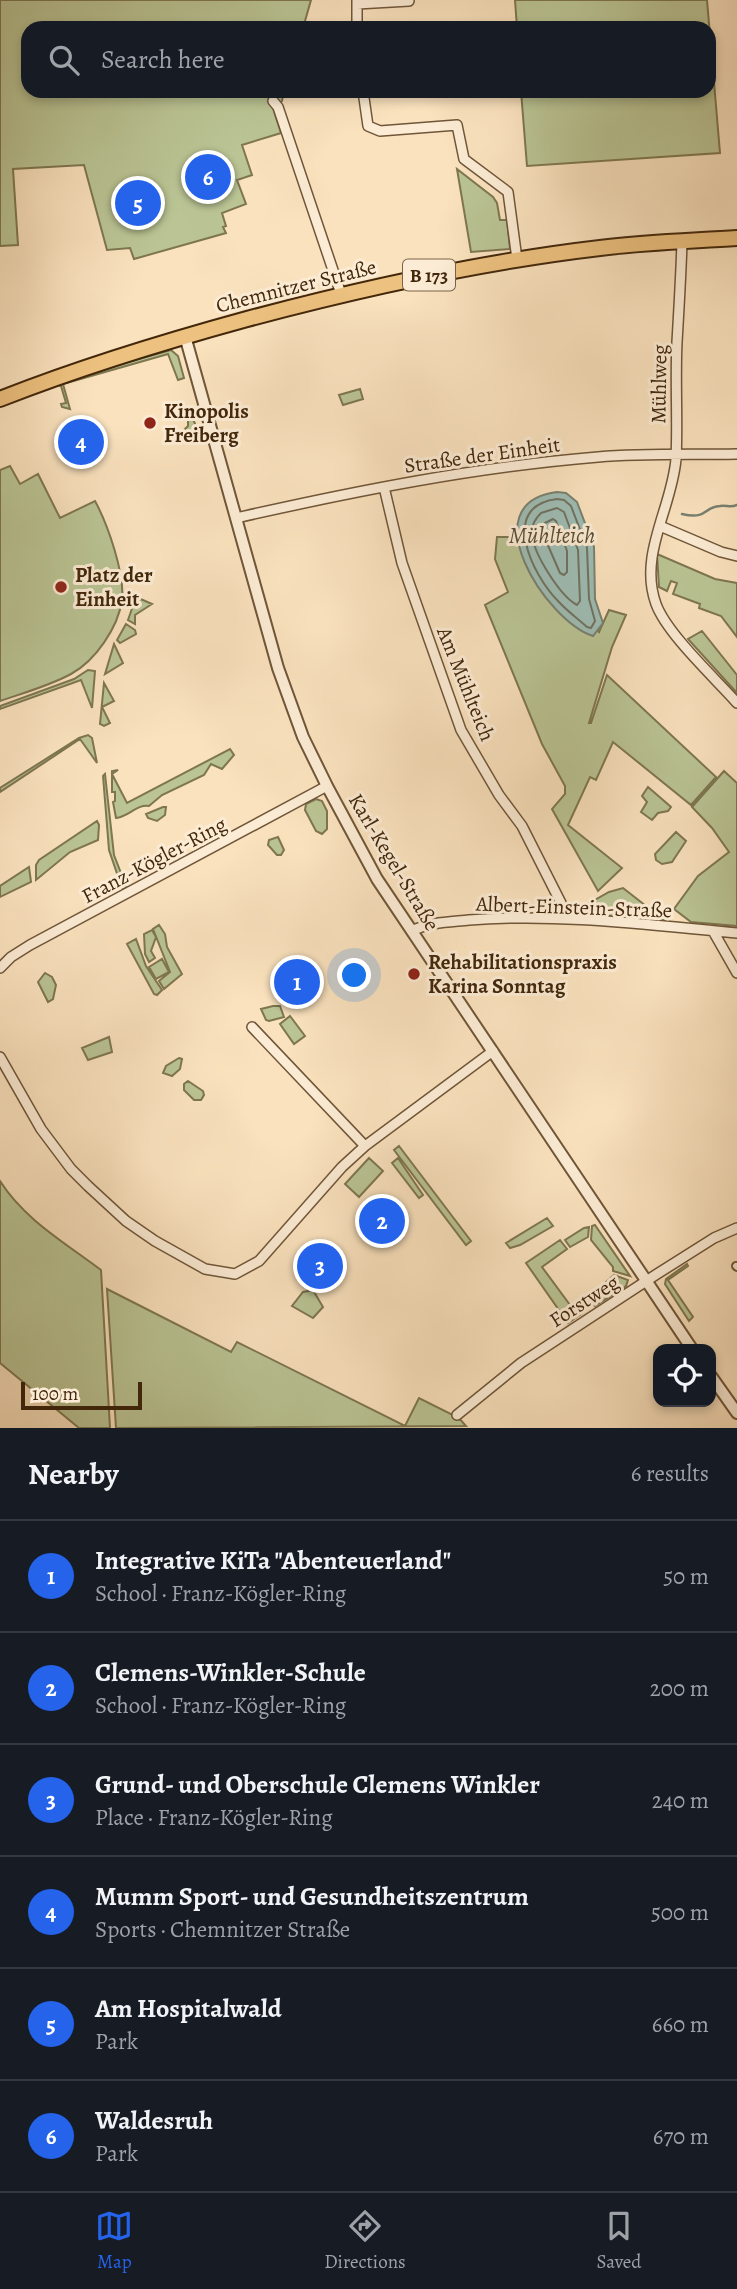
<!DOCTYPE html>
<meta charset="utf-8">
<style>
body{margin:0;font-family:Alegreya,serif;background:#242831;color:#f1f3f6}
.controls{position:absolute;right:21px;bottom:21px;display:grid;overflow:hidden;border-radius:14px;box-shadow:0 4px 10px #0003}
.controls button{width:63px;height:63px;display:grid;place-items:center;padding:0;border:0;border-bottom:2px solid #363941;background:#171b24;color:#f1f3f6;font:35px sans-serif}
.scale{position:absolute;left:21px;bottom:18px;width:121px;box-sizing:border-box;padding-left:7px;border:4px solid #42270b;border-top:0;font-size:19px;line-height:24px;white-space:nowrap;color:#42270b;-webkit-text-stroke:5px #fcecd5;paint-order:stroke}
.you{position:absolute;left:355px;top:976px;width:24px;height:24px;margin:-18px;border:5px solid #fff;border-radius:50%;background:#1a73e8;box-shadow:0 0 0 10px #1a73e833}
.badge{display:grid;place-items:center;width:46px;height:46px;border-radius:50%;background:#2563eb;color:#fff;font-size:23px;font-weight:700}
.pin{position:absolute;translate:-50% -50%;border:4px solid #fff;box-shadow:0 2px 7px #0006}
.list{margin:0;padding:0;list-style:none}
h2{display:flex;justify-content:space-between;align-items:center;height:91px;margin:0;padding:0 28px;font-size:30px}
h2 small{font-size:23px;font-weight:400;color:#9ea1a6}
.list li{display:grid;grid-template-columns:46px 1fr auto;gap:21px;align-items:center;box-sizing:border-box;height:112px;padding:0 28px;border-top:2px solid #363941}
.list b{display:block;font-size:26px;white-space:nowrap}
.list p{margin:0;font-size:23px;white-space:nowrap;color:#9ea1a6}
.list em{font-size:23px;font-style:normal;color:#9ea1a6}
.icon{flex:none;width:38px;height:38px;fill:none;stroke:currentColor;stroke-width:2;stroke-linecap:round;stroke-linejoin:round}
.map{position:relative;flex:none;width:737px;height:1428px;overflow:hidden}
.search{position:absolute;background:#171b24;box-shadow:0 4px 10px #0003;left:21px;right:21px;top:21px;height:77px;display:flex;align-items:center;gap:18px;box-sizing:border-box;padding:0 24px;border-radius:21px;color:#9ea1a6;font-size:26px}
.sheet{height:763px;background:#171b24}
nav{display:flex;justify-content:space-around;align-items:center;box-sizing:border-box;height:98px;border-top:2px solid #363941;background:#171b24;font-size:19px;color:#9ea1a6}
nav a{display:grid;justify-items:center;gap:4px}
nav .on{color:#2563eb}
.map>svg:first-child{display:block}
</style>
<div class="map">
<svg width="737" height="1428" viewBox="0 0 737 1428">
<rect width="100%" height="100%" fill="#fae2be"/>
<filter id="stains"><feTurbulence type="fractalNoise" baseFrequency=".00286" numOctaves="4"/><feColorMatrix values="0 0 0 0 .2 0 0 0 0 .09 0 0 0 0 .02 0 0 0 .5 -.17"/></filter>
<radialGradient id="worn" r=".72"><stop offset=".6" stop-color="#630" stop-opacity="0"/><stop offset="1" stop-color="#630" stop-opacity=".3"/></radialGradient>
<path fill="#bac494" stroke="#7e7650" stroke-width="2" d="M0,0H311L303,28H28V91H284L282,101L273,108L281,133L242,145L252,175L237,180L246,204L222,213L226,226L223,227L226,233L134,259L130,248L107,250L84,165L13,169L18,245L0,246Z
M515,0H707L720,153L527,166L521,91H709V28H517Z
M457,169L493,197L497,203L500,220H507L510,249L471,252Z
M171,350L178,356L184,378L178,380L168,354L63,384L70,409L62,407L61,404L66,403L61,386L56,385L85,374Z
M360,389L363,399L343,405L339,395Z
M193,419L198,431L190,435L189,440L180,441L178,436L188,426V420Z
M10,466L20,484L38,474L60,518L95,501C108,525 125,574 122,600C118,628 95,661 71,674C49,686 23,693 0,701V470Z
M497,537H516L531,573L599,632L609,610L626,615L612,647L589,723H591L607,675L716,777L691,805L613,742L596,780L590,777L568,825L622,868L598,891L552,809L565,794V786L542,744L485,605L508,592L495,559Z
M657,554L715,579L737,583V637L721,616L699,608L700,604L673,594L677,583L671,581L667,591L659,587Z
M136,597L152,604L135,615V624L128,620Z
M126,624L135,630L136,634L120,643L117,640Z
M702,631L737,675V693L688,639Z
M114,644L123,663L105,674Z
M88,670L95,671L92,708L81,680L0,709V706L74,679Z
M104,683L114,701L102,707L110,723L104,726L100,724Z
M88,735L92,738L97,763L80,739L0,792V788L79,738Z
M230,749L234,755L222,769L211,764L204,775L162,795L149,806C137,804 128,817 116,818L113,802L115,801V792H112V771L118,770L112,774L127,803Z
M724,771L737,783V926L691,922L674,909L698,876L729,852L712,828L692,807Z
M105,774L114,855L126,886L125,890L122,888L109,850L103,776Z
M648,787L671,807L668,811L658,813L652,820L641,812L647,802L642,796Z
M316,799L322,801L327,811V829L322,834L316,831L305,810L306,804Z
M163,807H166L165,815L157,821L148,818L146,814Z
M97,821L99,825L98,840L70,852L36,880V865L39,860Z
M676,832L686,841L672,862L662,864L656,860L655,854Z
M278,837L284,850L281,855H277L268,845L269,840Z
M29,867L31,882L0,897V886Z
M623,888L664,920L580,914L579,909L609,892Z
M159,925L165,934L167,947L182,974L164,989L159,981L170,972L153,929Z
M152,930L156,937L151,951L155,958L149,962L145,954L144,934Z
M136,939L146,966L162,990L157,995L154,994L127,944Z
M162,959L169,972L156,979L149,967Z
M45,973L52,977L56,985L53,999L48,1002L38,982Z
M273,1006H280L284,1017L269,1021L266,1020L261,1009Z
M290,1016L305,1036L294,1044L280,1024Z
M109,1037L112,1052L88,1060L82,1048Z
M179,1058L182,1059L180,1069L172,1076L163,1073L166,1066Z
M188,1081L203,1091L204,1095L201,1100H194L184,1090V1084Z
M399,1146L471,1241L466,1245L394,1150Z
M369,1158L383,1171L359,1197L345,1184Z
M398,1158L423,1195L419,1198L392,1163Z
M0,1181C25,1220 64,1242 101,1270L110,1428H79L0,1363Z
M547,1218L553,1226L520,1245L510,1248L506,1243Z
M595,1225L630,1276L613,1271V1267L591,1240L592,1226Z
M589,1227L588,1237L570,1247L565,1240L584,1228Z
M560,1240L567,1249L542,1267L573,1309L579,1305L584,1312L568,1323L526,1263Z
M687,1264L688,1266L668,1280L693,1317L689,1321L665,1284L666,1279Z
M614,1275L628,1280L626,1286L595,1306L588,1298Z
M107,1289L231,1352L237,1342L405,1426L419,1398L459,1418L466,1426L116,1428Z
M313,1290L323,1307L313,1318L292,1306L303,1292Z"/>
<path fill="#9ebdb5" stroke="#798171" stroke-width="2" d="M557,492L566,493L577,502L594,547L595,599L603,623L593,636C546,621 470,503 557,492Z"/>
<g fill="none" stroke-linecap="round" stroke-linejoin="round">
<path stroke="#707260" stroke-width="2" d="M557,499L564,500L571,506L587,548L589,599L595,621L591,628L587,627C577,618 567,611 558,601C533,576 498,506 557,499Z
M557,508L564,512L578,550L580,601L577,605C560,596 533,553 532,534C531,526 536,518 541,513Z
M553,519L556,521L567,551V572L564,575L560,573L543,534L545,523Z"/>
<path stroke="#798171" stroke-width="2.5" d="M682,514C708,520 703,507 720,506C727,505 730,508 737,505"/>
<g stroke="#705638" stroke-width="10">
<path id="pedestrian" d="M736,1266L737,1267"/>
</g>
<g stroke="#705638" stroke-width="12">
<path id="minor" d="M357,0V28
M357,4L409,1
M363,91L368,126L380,131L457,125L464,159L508,192L517,259
M273,101L278,107L341,294
M682,241C681,275 679,308 677,342C675,381 678,421 676,459C672,508 638,555 656,604C667,634 715,678 737,703
M384,487L402,563L461,730L499,795L522,826L561,903L564,919
M236,518C355,491 476,467 598,457C644,453 691,455 737,454
M660,526L721,552L737,556
M412,931C429,922 450,922 469,920C558,913 649,925 737,933
M713,931L737,973
M0,968L11,957L30,945L327,786
M252,1027L365,1146
M0,1057L41,1129L71,1169L88,1186L126,1221L155,1241L205,1269L235,1274L259,1261L342,1167L365,1146L493,1051
M457,1415L521,1363L657,1274L714,1238L737,1228"/>
</g>
<g stroke="#705638" stroke-width="14">
<path id="tertiary" d="M185,336L278,668L303,737L327,786L377,879L692,1349
M711,1376L737,1413"/>
</g>
<g stroke="#42270b" stroke-width="18">
<path id="primary" d="M0,399C81,367 163,342 247,319C363,288 480,262 600,248C645,242 691,241 737,238"/>
</g>
<use href="#pedestrian" stroke="#fcecd5" stroke-width="6"/>
<use href="#minor" stroke="#fcecd5" stroke-width="9"/>
<use href="#tertiary" stroke="#fcecd5" stroke-width="10"/>
<use href="#primary" stroke="#edc17f" stroke-width="14"/>
</g>
<g fill="#8f2418" stroke="#fcecd5" stroke-width="2.5">
<circle cx="150" cy="423" r="7"/>
<circle cx="61" cy="587" r="7"/>
<circle cx="414" cy="974" r="7"/>
</g>
<g text-anchor="middle" stroke-width="6" stroke-linejoin="round" paint-order="stroke">
<rect fill="#fcecd5" stroke="#7a6248" stroke-width="2" x="403" y="259.5" width="52" height="31" rx="5"/>
<g font-size="19" font-weight="bold" fill="#42270b">
<text x="429" y="282">B 173</text>
</g>
<g font-size="21" fill="#42270b" stroke="#fcecd5">
<text transform="translate(296 286) rotate(-14)" y="7">Chemnitzer Straße</text>
<text transform="translate(659 384) rotate(-89)" y="7">Mühlweg</text>
<text transform="translate(482 455) rotate(-8)" y="7">Straße der Einheit</text>
<text transform="translate(466 684) rotate(68)" y="7">Am Mühlteich</text>
<text transform="translate(154 860) rotate(-28)" y="7">Franz-Kögler-Ring</text>
<text transform="translate(394 862) rotate(59)" y="7">Karl-Kegel-Straße</text>
<text transform="translate(574 907) rotate(2)" y="7">Albert-Einstein-Straße</text>
<text transform="translate(584 1301) rotate(-33)" y="7">Forstweg</text>
</g>
<g font-size="21" font-weight="bold" fill="#42270b" stroke="#fcecd5" text-anchor="start">
<text x="164" y="418">Kinopolis<tspan x="164" dy="24">Freiberg</tspan></text>
<text x="75" y="582">Platz der<tspan x="75" dy="24">Einheit</tspan></text>
<text x="428" y="969">Rehabilitationspraxis<tspan x="428" dy="24">Karina Sonntag</tspan></text>
</g>
<g font-size="23" font-style="italic" fill="#594c36" stroke="#fcecd5">
<text x="552" y="543">Mühlteich</text>
</g>
</g>
<rect width="100%" height="100%" filter="url(#stains)"/>
<rect width="100%" height="100%" fill="url(#worn)"/>
</svg>
<div class="controls">
<button><svg class="icon" aria-label="locate" viewBox="0 0 24 24"><circle cx="12" cy="12" r="6"/><path d="M12 2v4M12 18v4M2 12h4M18 12h4"/></svg></button>
</div>
<div class="scale">100 m</div>
<div class="you"></div>
<div class="pin badge" style="left:297px;top:982px">1</div>
<div class="pin badge" style="left:382px;top:1221px">2</div>
<div class="pin badge" style="left:320px;top:1266px">3</div>
<div class="pin badge" style="left:81px;top:442px">4</div>
<div class="pin badge" style="left:138px;top:203px">5</div>
<div class="pin badge" style="left:208px;top:177px">6</div>
<div class="search"><svg class="icon" aria-label="search" viewBox="0 0 24 24"><circle cx="10" cy="10" r="6"/><path d="M15 15l6 6"/></svg>Search here</div>
</div>
<section class="sheet">
<h2>Nearby<small>6 results</small></h2>
<ul class="list">
<li><span class="badge">1</span><div><b>Integrative KiTa &quot;Abenteuerland&quot;</b><p>School · Franz-Kögler-Ring</p></div><em>50 m</em></li>
<li><span class="badge">2</span><div><b>Clemens-Winkler-Schule</b><p>School · Franz-Kögler-Ring</p></div><em>200 m</em></li>
<li><span class="badge">3</span><div><b>Grund- und Oberschule Clemens Winkler</b><p>Place · Franz-Kögler-Ring</p></div><em>240 m</em></li>
<li><span class="badge">4</span><div><b>Mumm Sport- und Gesundheitszentrum</b><p>Sports · Chemnitzer Straße</p></div><em>500 m</em></li>
<li><span class="badge">5</span><div><b>Am Hospitalwald</b><p>Park</p></div><em>660 m</em></li>
<li><span class="badge">6</span><div><b>Waldesruh</b><p>Park</p></div><em>670 m</em></li>
</ul>
</section>
<nav>
<a class="on"><svg class="icon" aria-label="map" viewBox="0 0 24 24"><path d="M3 6l6-2 6 2 6-2v14l-6 2-6-2-6 2zM9 4v14M15 6v14"/></svg>Map</a>
<a><svg class="icon" aria-label="directions" viewBox="0 0 24 24"><path d="M12 3l9 9-9 9-9-9zM9 14v-3h6M13 9l2 2-2 2"/></svg>Directions</a>
<a><svg class="icon" aria-label="saved" viewBox="0 0 24 24"><path d="M7 4h10v16l-5-4-5 4z"/></svg>Saved</a>
</nav>
